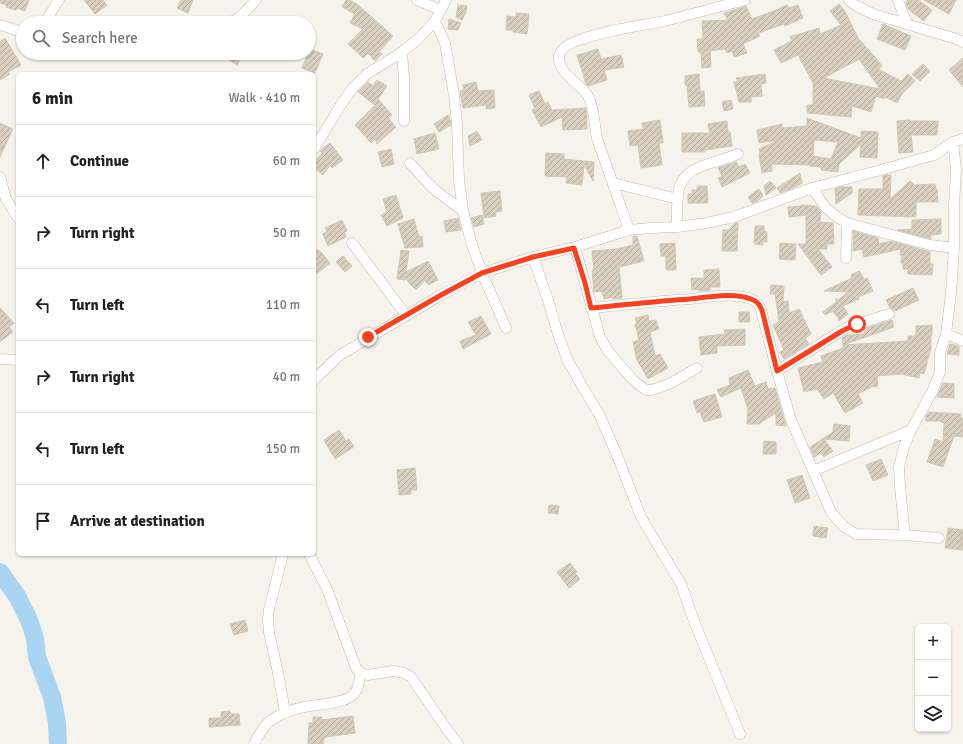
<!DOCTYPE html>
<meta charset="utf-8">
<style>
body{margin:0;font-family:Signika,sans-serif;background:#f2f2f2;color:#202124}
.controls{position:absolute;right:12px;bottom:12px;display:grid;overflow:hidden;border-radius:6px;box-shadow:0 1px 3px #0004}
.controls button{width:36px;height:36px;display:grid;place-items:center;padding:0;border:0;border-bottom:1px solid #e0e0e0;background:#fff;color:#202124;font:20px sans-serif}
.stop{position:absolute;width:12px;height:12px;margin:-9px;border:3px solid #fc3f1d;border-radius:50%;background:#fff}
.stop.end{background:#fc3f1d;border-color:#fff;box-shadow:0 1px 4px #0008}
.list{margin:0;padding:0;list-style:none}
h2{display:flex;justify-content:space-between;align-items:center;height:52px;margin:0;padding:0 16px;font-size:17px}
h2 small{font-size:13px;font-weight:400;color:#757577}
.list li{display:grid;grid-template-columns:26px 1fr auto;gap:12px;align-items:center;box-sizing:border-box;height:72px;padding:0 16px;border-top:1px solid #e0e0e0}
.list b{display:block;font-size:15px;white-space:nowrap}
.list em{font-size:13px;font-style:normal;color:#757577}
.icon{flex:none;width:22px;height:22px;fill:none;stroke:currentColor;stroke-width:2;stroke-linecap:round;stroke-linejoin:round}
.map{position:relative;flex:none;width:963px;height:744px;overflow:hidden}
.search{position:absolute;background:#fff;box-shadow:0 1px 3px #0004;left:16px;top:16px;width:300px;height:44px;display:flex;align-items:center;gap:10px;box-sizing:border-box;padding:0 14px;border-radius:22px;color:#757577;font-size:15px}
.panel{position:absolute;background:#fff;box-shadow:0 1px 3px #0004;left:16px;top:72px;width:300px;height:484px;border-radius:6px}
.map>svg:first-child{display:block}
</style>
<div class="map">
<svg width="963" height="744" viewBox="0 0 963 744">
<defs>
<pattern id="building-hatch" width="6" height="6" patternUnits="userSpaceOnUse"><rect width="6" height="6" fill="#d8cfc1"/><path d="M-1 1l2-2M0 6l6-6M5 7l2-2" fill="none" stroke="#b1aa9e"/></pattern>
</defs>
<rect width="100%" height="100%" fill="#f6f3ec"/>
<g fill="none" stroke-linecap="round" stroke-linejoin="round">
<path stroke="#a9d4f2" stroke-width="18" d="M0,572L17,596L29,620L35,638L37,657L52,697L57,723L58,744"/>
</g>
<path fill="url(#building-hatch)" stroke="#d3c7b4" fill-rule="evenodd" d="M0,0H29L25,11L17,8L16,10L6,7V5L0,3Z
M84,0H103L107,5L95,14Z
M181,0H193L188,13L177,8Z
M346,0H349L357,4L393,36L379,52L382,54L375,61L368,53L363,58L348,44L363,29L350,23L355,14L342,7Z
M908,0H918L932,10L924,21L909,10L906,3Z
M924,0H956L949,14Z
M839,4L845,11L858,38L875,57L882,66L878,69L901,81L908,74L915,81L902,94L897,103L885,97L884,99L876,96L871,112L852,106L851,117L807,113V105H813V83L798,55L781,63L774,50L792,41L790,37L819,28L820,34L841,25L830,11ZM859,59L880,89L824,78Z
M458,5L467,6L466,12L462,20L456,17Z
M787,5L789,8L798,5L803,18L785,26L784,24L758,33L760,36L743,44L747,53L734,57L732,51L727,53L725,49L710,51L711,67L702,68L701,52H698L697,39H703L702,21L728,20L724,13L746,6L752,19L776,10Z
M516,13L529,14L527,34L513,32V30H506L507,16L516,17Z
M449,19L461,23L458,30L448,29Z
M883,24L911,36L905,50L877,39Z
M5,38L21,65L8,72L10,74L0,80V42Z
M310,49L323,54L315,73L302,68Z
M598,49L601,59L621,55L624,67L604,70L607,80L588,86L586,84L577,55Z
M217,53H244L237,65Z
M963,58V87L949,70Z
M923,64L930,71L920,81L912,74Z
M699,74L700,92L704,91L705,106L689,107L687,85H685V76Z
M765,74L766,83L761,84L762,96L751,97V102H739L734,82L738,81L736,78Z
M377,80L387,86L378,99L392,115L388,118L396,127L377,144L375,139L371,143L355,125L375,105L358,92L368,82L373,86Z
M476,82L478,91L494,90L495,108L486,109V105L463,108L460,91L464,90L463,85Z
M539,91L545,104L548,102L552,110L586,108L587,129L563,130L562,117L541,127L532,110L535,109L529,95Z
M731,100L733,109L724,111L722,102Z
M448,115L450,119L451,125L439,132L434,124Z
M807,118L861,138V131L878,132L877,158L860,157L861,144L839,164L838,172L821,170V167L810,166L812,165L771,164L772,171L762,173L759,155H760L759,149L779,140L759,143L757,130L782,124V128L807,126ZM814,140L838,142L831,159L813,156Z
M660,120L663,143H659L662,165L641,168L638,145L630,146L628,131L643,129L642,123Z
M910,120V121H938L937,135H911L913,152L899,153L897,121Z
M727,121L728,132H730L732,146L705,150V152H682V133H710L708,124Z
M0,123L13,129L0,157Z
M477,131L482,140L470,146L468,136Z
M435,133L439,149L417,154L414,139Z
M330,143L343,160L332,168L330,165L323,175L314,168V163L322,153L320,151L322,149Z
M391,149L394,164L382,167L378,152Z
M546,153L564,154V159L594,162L593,181L584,165L582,185L566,183L567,177L545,176Z
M736,162L739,167L745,164L750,173L722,187L718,178L722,176L718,168Z
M800,173L802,183L795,187L780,193L777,188Z
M886,175H891L890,199L910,181L914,185L935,184L936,189H937L938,202H916V217L858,215L859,189H883V176Z
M770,181L776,188L766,195L764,186Z
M697,186H707L708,203H688V194H693L692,190H697Z
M841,187H852V193L836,204L835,189Z
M759,189L763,196L758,201L752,203L748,197Z
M500,191L502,211L495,212L496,216L484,218L481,193Z
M396,195L403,218L387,226L381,215L387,212L383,199Z
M801,205L816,206L821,212L820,222L833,223L834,244H827V249H818L832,267L821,275L798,244H806V215L789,217L788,207L801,206Z
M482,215L484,224L474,227L471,218Z
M458,218L461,230L446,232L444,221Z
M414,219L419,237L422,236L423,247L405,248L398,224Z
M941,219V234L931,235V239L897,230L912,229V220Z
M342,220L347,231L344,232L346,237L328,246L323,234L327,231L325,228Z
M735,223H738L737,251H722L723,230H729Z
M755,226H764V231L767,232V242H763V245L754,244Z
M853,231L878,238L879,244L891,241L930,252V264H933L932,275L908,274V269H903V263H901L902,255H900L901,249L864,257L862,249L853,251Z
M633,236H637L644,261L619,267L622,298L613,299V297L604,299L602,291L594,292V291L592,270H594L592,251L616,249L633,245Z
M675,243L676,270H666V256H661L660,244Z
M780,243L796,244L795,260L779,259Z
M314,248L321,252L330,263L314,276Z
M401,250L409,251L406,272L428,261L438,280L428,285L425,280L416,290L410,284L405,277V280L397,279Z
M343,256L352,266L345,272L336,262Z
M719,269L720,287H710V290L699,291V289L692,290L691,278H704V270Z
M859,271L864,279L867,278L873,291L858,297L859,299L843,306L848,314L839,321L838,316L837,317L833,311L825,315L823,312L836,302V298L838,300L848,292L824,291L852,278L851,275Z
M771,285L784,286L783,302L788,301L789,313L799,309L811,334L805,338L809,344L784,359L780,352L784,350L773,325L779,322L775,294H770Z
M913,288L919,300L895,311L893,309L890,308L886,300Z
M0,308L14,323L9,327L13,332L0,342Z
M739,312H749L750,322H739Z
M648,315L649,321L656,320L659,329L650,332L655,356L660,354L668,368L648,379L637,360L633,342L639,340L635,324H637L635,318Z
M481,316L491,334L463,349L460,341L476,335L468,322Z
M892,320L894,327L843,345L842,338L847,335L865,334L863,329Z
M932,325V335H931V348L924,374L920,373L919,378L901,374L877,376L878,386L871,387L858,394L863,403L845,413L833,393L824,399L817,389L804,392L798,368L823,362L821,356L843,348V345L908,341V336H916V326Z
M745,329V345L717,346V353L701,355L699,337L725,334L724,330Z
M950,344L955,345L959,347V355L947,354Z
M748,370L755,386L766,382L768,389L775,388L786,426L776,425V413L759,424H747L748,409L741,388L721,397L717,390L730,385L729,378Z
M943,383L954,384V398L937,397Z
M715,394L722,417L704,422L700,412L697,413L693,401Z
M929,412L961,414L960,418H963V437L954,436L943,467L927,462L935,439L943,442L944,423L941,422V421H926V416Z
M834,424L850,426L849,441L824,439L833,451L824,457L821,453L814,457L810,447L833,432Z
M339,430L346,441L349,439L354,447L335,459L324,440Z
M764,441L776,442V454H763Z
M881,459L888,475L873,481L866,465Z
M415,468L417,490H411V494L399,495L397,470Z
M802,475L810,498L795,503L787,480Z
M549,505L559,506L558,514L548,513Z
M814,526L828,528L826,538L813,536Z
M948,528L963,530V550L945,548Z
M570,563L577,572L575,573L580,579L569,588L557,572Z
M245,620L248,631L234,635L230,624Z
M230,711L231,714H239L240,725L209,727V718H221V712Z
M353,716L355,733L326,737V738H324L323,744H308L309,723H313V717H322V720Z"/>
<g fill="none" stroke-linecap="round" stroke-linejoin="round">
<g stroke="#c2bbae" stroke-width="11">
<path id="street" d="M417,0L440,10
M849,0L855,5L873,14L960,40L963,42
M898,0L907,24
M435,21L445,43L454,95L457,124L459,180L463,211L471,242L482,273L506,328
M45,23L56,4L59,0
M230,23L240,17L256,0
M0,25L23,32
M402,52L404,79V121
M314,149L342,103L352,89L367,74L402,52L418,39L435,21L446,0
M410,163L426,181L435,190L463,211
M0,177L6,199L18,218
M613,183L678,199
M812,188L826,208L837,217L847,223L930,245L954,248
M677,227C677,215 676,201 679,189C683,172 699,167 714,162C722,160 730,157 738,154
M629,230C624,215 618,199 613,184C608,169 602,154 597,138C594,125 595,109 588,96C581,84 557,73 559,56C561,35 647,25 665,21C692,14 718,7 745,0
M352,243L406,315
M575,247L600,337L608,351L634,381L646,390H651L658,388L671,383L697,368
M533,257L548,300L557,331L567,359L582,386L599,414L617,455L641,517L681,584L694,621L740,734
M846,258L847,223
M591,308C624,305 657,301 690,299C709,297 733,292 751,299C757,301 759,304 761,310L777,371L791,420L831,512L843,526L856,534L905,535L939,538
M946,334L963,341
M0,359L18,360
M777,371L846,328L867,321L889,314
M314,380L340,355L441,295L482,273L533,257L575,247L629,230L651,228L677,227L706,223L734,217L812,188L877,171L934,155L953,142L963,139
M813,471L911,430
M905,535L900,487L899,467L904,447L911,430L932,392L940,372V353L946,334L951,293L954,248V207L956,169L953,142
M283,554L269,609L268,619L269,632L278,673L285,712
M309,554L327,589L356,668L361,673L368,675L393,671L404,673L411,677L448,731L458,744
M254,744C258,736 263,727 270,721C282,712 296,708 310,706C322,704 346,703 354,694C359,689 359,679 361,673"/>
</g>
<use href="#street" stroke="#fff" stroke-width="10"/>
</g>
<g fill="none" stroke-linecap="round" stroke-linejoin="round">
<path stroke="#fc3f1d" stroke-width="5" d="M368,337L441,295L482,273L533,257L574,248L585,283L591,308C624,305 657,301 690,299C709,297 733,292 751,299C757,301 759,304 762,310L777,371L842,331L857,324"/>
</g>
</svg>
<div class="controls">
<button>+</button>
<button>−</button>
<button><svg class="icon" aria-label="layers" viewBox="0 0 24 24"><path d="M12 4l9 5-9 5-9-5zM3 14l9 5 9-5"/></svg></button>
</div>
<div class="stop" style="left:857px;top:324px"></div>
<div class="stop end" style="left:368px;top:337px"></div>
<div class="search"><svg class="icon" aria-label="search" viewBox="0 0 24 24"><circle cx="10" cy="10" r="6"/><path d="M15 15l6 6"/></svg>Search here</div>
<section class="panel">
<h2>6 min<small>Walk · 410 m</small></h2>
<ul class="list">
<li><svg class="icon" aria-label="ahead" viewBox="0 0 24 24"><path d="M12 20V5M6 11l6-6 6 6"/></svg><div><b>Continue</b></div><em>60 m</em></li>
<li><svg class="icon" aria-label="right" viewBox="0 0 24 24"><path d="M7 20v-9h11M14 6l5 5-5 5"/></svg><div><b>Turn right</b></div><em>50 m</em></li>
<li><svg class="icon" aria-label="left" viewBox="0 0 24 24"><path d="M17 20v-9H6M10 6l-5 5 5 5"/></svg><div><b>Turn left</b></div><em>110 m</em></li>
<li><svg class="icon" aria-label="right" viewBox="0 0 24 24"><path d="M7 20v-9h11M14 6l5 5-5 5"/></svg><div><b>Turn right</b></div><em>40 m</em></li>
<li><svg class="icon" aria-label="left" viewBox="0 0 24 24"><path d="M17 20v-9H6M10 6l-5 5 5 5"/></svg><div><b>Turn left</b></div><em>150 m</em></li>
<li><svg class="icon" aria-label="arrive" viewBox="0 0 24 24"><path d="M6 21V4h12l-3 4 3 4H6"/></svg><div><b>Arrive at destination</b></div></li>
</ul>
</section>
</div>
